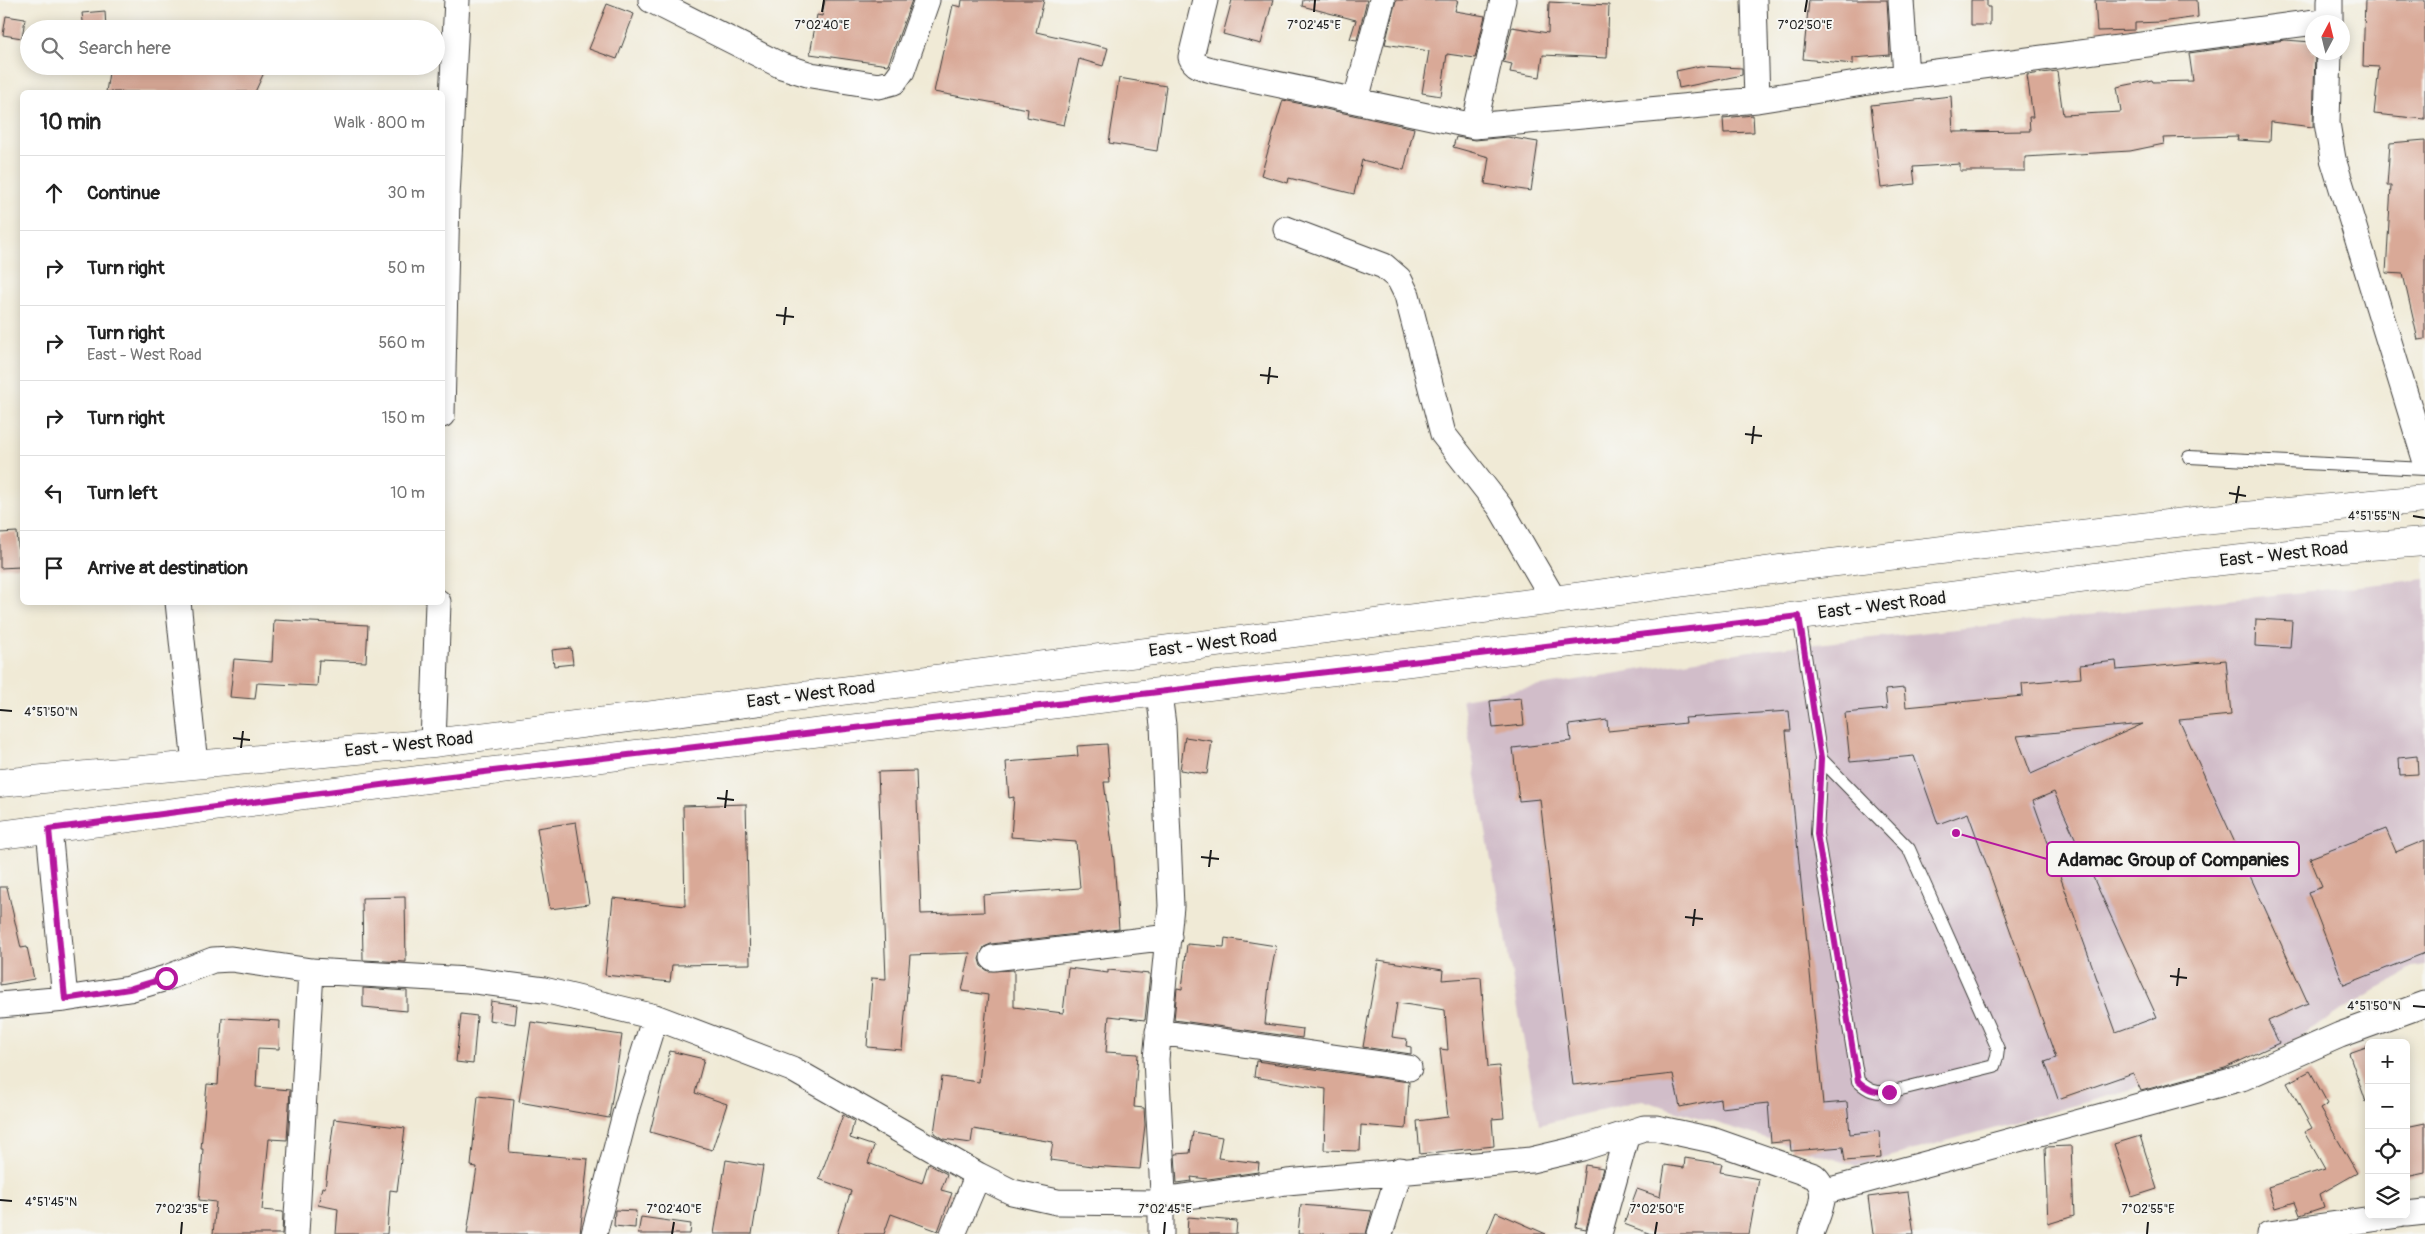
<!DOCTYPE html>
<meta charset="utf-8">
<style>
body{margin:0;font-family:Pangolin,sans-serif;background:#f6f6f6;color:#222}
.controls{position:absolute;right:15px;bottom:15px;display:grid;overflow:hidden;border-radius:8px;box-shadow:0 2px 12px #0003}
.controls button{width:45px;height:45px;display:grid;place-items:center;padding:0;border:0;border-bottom:1px solid #e0e0e0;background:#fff;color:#222;font:25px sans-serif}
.compass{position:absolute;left:2305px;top:15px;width:45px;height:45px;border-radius:50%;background:#fff;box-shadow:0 2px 12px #0003;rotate:7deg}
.stop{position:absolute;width:15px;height:15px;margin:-11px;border:4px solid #b5179e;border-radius:50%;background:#fff}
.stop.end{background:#b5179e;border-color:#fff;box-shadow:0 1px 5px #0008}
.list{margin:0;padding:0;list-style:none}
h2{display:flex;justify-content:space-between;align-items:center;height:65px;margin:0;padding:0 20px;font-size:21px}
h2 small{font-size:16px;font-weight:400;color:#767676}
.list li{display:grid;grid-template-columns:32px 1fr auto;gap:15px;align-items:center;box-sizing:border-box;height:75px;padding:0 20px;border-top:1px solid #e0e0e0}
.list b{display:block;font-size:19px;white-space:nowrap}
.list p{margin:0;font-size:16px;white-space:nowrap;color:#767676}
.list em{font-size:16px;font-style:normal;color:#767676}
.icon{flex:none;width:28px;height:28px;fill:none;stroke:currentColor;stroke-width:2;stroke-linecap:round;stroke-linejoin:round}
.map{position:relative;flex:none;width:2425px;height:1234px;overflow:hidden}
.search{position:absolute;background:#fff;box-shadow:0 2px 12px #0003;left:20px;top:20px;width:425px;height:55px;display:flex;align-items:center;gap:12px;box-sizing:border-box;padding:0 18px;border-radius:28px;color:#767676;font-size:19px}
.panel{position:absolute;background:#fff;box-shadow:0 2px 12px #0003;left:20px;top:90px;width:425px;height:515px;border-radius:8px}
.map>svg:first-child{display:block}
</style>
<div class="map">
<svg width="2425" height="1234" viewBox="0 0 2425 1234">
<rect width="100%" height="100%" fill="#f6f6f2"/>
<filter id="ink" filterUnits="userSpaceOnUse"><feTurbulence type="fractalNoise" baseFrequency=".02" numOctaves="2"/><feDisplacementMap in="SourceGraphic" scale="10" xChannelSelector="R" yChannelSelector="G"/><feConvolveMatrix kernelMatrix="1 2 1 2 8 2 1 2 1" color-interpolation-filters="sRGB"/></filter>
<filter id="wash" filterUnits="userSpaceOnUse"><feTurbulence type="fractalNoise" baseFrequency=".0096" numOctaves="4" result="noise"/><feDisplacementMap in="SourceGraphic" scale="20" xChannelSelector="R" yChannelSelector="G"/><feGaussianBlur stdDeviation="1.12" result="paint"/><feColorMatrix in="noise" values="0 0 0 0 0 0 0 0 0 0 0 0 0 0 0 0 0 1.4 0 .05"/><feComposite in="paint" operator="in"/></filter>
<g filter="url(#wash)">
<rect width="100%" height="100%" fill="#f0ead6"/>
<path fill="#d1bdc9" d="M2425,579V966L2412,968L2282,1047L1857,1166L1642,1100L1539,1125L1462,699L1750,651Z"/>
<g id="blocks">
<path fill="#d9a997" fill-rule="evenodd" d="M825,0H912L888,65L810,54L817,15L822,16Z
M962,0H1044L1036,32L1108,48L1103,66L1079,59L1064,125L1027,117L1028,109L934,92L953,5L961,7Z
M1232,0H1273L1261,44L1223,34Z
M1303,0H1367L1357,40L1350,39L1356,20L1302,6Z
M1396,0H1458L1455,11L1485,16L1475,58L1447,54L1441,96L1422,93L1429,51L1385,44Z
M1809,0H1887L1890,55L1853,58V64L1803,59Z
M1971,0H1987V7H1990V25H1971Z
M2095,0H2197L2198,17L2161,22L2135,23V30L2097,31Z
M2365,0H2425V119L2374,114L2379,67L2363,66Z
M1549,2L1609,5L1607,58L1543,55L1540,77L1510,72L1512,64L1503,62L1512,27L1548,33Z
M607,4L634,14L617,59L589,49Z
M105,11L106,29H84L82,13Z
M6,16L25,19L22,38L3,35Z
M2285,40L2312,42V52H2315L2313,127L2271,122L2270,142L2237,140L2238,136L2163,138L2164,144L2130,151L2025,157V171H1960V164L1913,167L1915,184L1881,188L1871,105L1951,96L1953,132L2030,131L2029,117H2033L2027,75L2057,71L2063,115L2121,112L2117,87L2152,80L2153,82L2193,81L2189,53Z
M110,66H267L255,92H106Z
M1700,66L1742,68V75L1679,88L1676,71Z
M1119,78L1166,86L1157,151L1109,143Z
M1283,100L1414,128L1404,170L1362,160L1354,194L1289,178L1288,183L1261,175Z
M1753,115L1754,132L1724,133L1723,118Z
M1456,137L1475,140L1507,137L1538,142L1531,191L1485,184L1489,157L1453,147Z
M2425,140V339L2418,340L2403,274L2386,273L2391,186H2387L2390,143Z
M17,532L20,567L0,568V533Z
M2256,619L2292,621L2290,648L2255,646Z
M274,620L368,625L366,662L319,660L317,686L257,683L255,699L230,697L234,659L272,662Z
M571,648L573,664L554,666L552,650Z
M2226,660L2231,715L2179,720L2308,1003L2268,1021L2279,1043L2225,1068L2141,1091L2133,1073L2058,1099L2045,1062L2056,1058L1968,813L1938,824L1914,756L1850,762L1845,713L1887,709L1885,690L1904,688L1906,707L2023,696L2022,683L2081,678L2080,665L2116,661L2117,670ZM2143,724L2031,774L2017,736ZM2054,792L2157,1017L2116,1032L2033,801Z
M1521,698L1524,725L1493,728L1490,701Z
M1789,711L1791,731H1786L1823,1104L1847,1102L1850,1134L1879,1131L1881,1158L1845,1161L1843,1147L1791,1151L1790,1141L1771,1143L1768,1103L1721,1108L1720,1099L1680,1107L1673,1074L1573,1085L1540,799L1519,801L1513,748L1571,741L1569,725L1607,720L1608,731L1686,723L1685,718Z
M1185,737L1212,741L1207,774L1180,770Z
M1107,744L1110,782H1104L1114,860L1119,929L991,944L984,947L979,959L981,966L988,971L1014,970V1007L1063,1013L1068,968L1108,973V970L1150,974L1145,1020L1109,1016L1106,1052L1138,1054L1134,1107L1144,1108L1145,1125L1140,1169L1092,1166L1050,1160L1053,1142L973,1129L971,1143L943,1139L934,1133L942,1077L979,1082L988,995L962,991L970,953L910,955L902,1050L867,1047L872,978L886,979L878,772L916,771L921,914L984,912L983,895L1080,888L1076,842L1011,837L1014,797L1009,798L1006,762L1078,756L1077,746Z
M2417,756L2418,774L2400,775L2399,758Z
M746,804L750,964L672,965L670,982L605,975L613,898L685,906L683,806Z
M576,822L589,904L550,909L537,828Z
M2386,829L2396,852L2425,840V953L2344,985L2308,892L2322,887L2310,858Z
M0,887H7L21,948L27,947L34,979L0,985Z
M405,897L406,962L363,960L362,898Z
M1225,938L1276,946L1269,984L1265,1024L1303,1029L1302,1038L1174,1020L1177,988L1182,989L1187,944L1224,947Z
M1378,960L1443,970L1442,980L1481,977L1488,1067L1499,1066L1504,1118L1492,1119L1494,1146L1420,1154L1417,1121L1448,1117L1440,1049L1448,1050L1445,1010L1397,1003L1392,1037L1407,1039L1406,1046L1411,1047V1054L1363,1047Z
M363,988L407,991V1011L363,1007Z
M491,1001L517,1005L515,1024L489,1020Z
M461,1014L477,1016L473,1064L456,1062Z
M222,1018L280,1021L279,1049L258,1048L256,1087L290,1090L287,1140L269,1139L262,1210L283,1212L282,1234H213L216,1202L199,1200L203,1149H201L207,1084L218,1085Z
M531,1022L622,1035L609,1118L519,1102Z
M2369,1046V1102H2366L2349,1053Z
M670,1051L704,1059L695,1093L727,1104L712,1150L650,1132Z
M1256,1061L1409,1082L1406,1129L1361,1125L1360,1151L1324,1150L1326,1089L1254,1077Z
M2310,1071L2328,1104L2320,1109L2357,1173L2320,1194L2324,1207L2300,1215L2295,1202L2275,1208L2268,1187L2325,1169L2304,1132L2312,1128L2287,1083Z
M478,1096L514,1100L509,1152L588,1159L580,1234H467L477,1167L471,1166Z
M843,1115L854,1121L850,1138L874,1146L868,1163L922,1183L928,1164L947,1174L941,1190L952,1193L938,1231L891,1214L884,1234H837L851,1191L819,1179Z
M334,1119L405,1128L397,1191L390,1190L387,1234H336L338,1209L318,1205L322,1187L325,1188Z
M2425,1123V1173L2406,1177V1127Z
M1193,1132L1222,1137L1218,1158L1259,1163L1258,1172L1208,1179L1191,1177L1192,1181L1177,1183L1175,1154L1190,1153Z
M2140,1136L2157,1189L2132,1197L2114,1144Z
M2071,1146L2074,1216L2048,1224L2045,1147Z
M1685,1158L1722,1164L1720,1172L1759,1179L1749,1234H1651L1624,1224L1637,1189L1660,1197L1665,1165L1684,1168Z
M726,1160L763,1166L752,1234H714Z
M1585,1165L1603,1168L1586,1229L1576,1227Z
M1908,1192L1914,1234H1873L1868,1197Z
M1301,1205L1372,1211L1366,1234H1298Z
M615,1210L636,1211L635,1228L614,1226Z
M1496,1212L1546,1234H1487Z
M641,1217L691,1224L690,1234H638Z
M1188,1217L1237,1221L1236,1234H1187Z"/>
</g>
</g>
<g filter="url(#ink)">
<use href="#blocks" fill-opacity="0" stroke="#3c3b38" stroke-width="1"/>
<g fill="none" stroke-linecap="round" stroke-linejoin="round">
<g stroke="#3c3b38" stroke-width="14">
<path id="service" d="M2189,457L2425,469
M1799,616L1821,759L1817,834L1858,1081C1869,1091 1875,1093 1889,1092L1994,1066L1997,1057L1998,1049L1909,849L1821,759"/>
</g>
<g stroke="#3c3b38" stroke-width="27">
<path id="minor" d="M651,0L782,66L811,75L879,86L894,82L902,71L927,0
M1205,0L1191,57C1195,67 1205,68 1215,71L1474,126L1757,100L1906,76L2330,20
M1754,0L1757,100
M1901,0L1906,76
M2330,0V22
M2329,52L2327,123L2333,159L2425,459
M1356,100L1382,0
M1474,126L1503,0
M1286,229L1384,266L1399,279L1407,295L1443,434L1500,507L1554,600
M442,415L447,197L457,0
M178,602L195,764
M433,743L438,602
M49,829L65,999
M993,958L1169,937
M0,1005L65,999L129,989L166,978L213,960L231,959L311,971L468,980L544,990L655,1017L792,1069L978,1175L1012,1192L1057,1202L1154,1203L1161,1200L1163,1193L1156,1059L1171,906L1163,725L1159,694
M1158,1032L1409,1068
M1823,1192L2242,1078L2340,1035L2425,1004
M2406,1214L2425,1212
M296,1234L311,971
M594,1234L627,1107L655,1017
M953,1234L978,1175
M1161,1234V1200L1287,1182L1531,1160L1582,1148L1644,1128H1656L1712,1140L1814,1176C1832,1191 1817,1215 1811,1234
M1380,1234L1400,1170
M1599,1234L1627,1134
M2269,1234L2399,1215"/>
</g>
<g stroke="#3c3b38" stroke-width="29">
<path id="primary" d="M0,783L433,743L1554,600L1795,567L2202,520L2425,499
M0,835L434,778L1799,616L2186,565L2342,548L2425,542"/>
</g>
<use href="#service" stroke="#fff" stroke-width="12"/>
<use href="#minor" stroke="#fff" stroke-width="25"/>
<use href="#primary" stroke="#fff" stroke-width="28"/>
</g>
</g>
<g fill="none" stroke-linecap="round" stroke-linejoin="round" filter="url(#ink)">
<path stroke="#b5179e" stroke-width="6" d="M166,978L129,989L65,999L49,829L434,778L1799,616L1821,759L1817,834L1858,1081C1869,1091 1875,1092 1889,1092"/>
</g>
<path fill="none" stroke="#1c1c1c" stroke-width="2" d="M822,12L824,0M1314,12L1315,0M1805,12L1807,0M776,315L794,317M784,325L786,307M1260,375L1278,377M1268,384L1270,367M1745,434L1762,436M1752,444L1754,426M2229,493L2246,496M2236,503L2239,486M2413,516L2425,518M0,710L12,711M233,738L250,740M241,748L243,731M717,798L734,800M725,808L727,790M1201,857L1219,859M1209,867L1211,850M1685,917L1703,919M1693,926L1695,909M2170,976L2187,978M2177,986L2179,968M2413,1006L2425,1007M0,1200L12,1201M181,1234L182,1222M672,1234L674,1222M1164,1234L1165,1222M1655,1234L1657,1222M2147,1234L2148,1222"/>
<g text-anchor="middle" stroke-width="4" stroke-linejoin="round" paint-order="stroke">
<g font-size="18" fill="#1c1c1c" stroke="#f6f6f2">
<text transform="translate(2284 554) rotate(-6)" y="6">East - West Road</text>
<text transform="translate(1882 605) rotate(-7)" y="6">East - West Road</text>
<text transform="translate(1213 643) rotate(-7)" y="6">East - West Road</text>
<text transform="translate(811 694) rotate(-7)" y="6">East - West Road</text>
<text transform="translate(409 744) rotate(-6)" y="6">East - West Road</text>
</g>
</g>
<g font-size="12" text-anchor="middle" fill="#1c1c1c" stroke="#f6f6f2" stroke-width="4" stroke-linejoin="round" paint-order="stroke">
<text x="822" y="29">7°02'40"E</text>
<text x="1314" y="29">7°02'45"E</text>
<text x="1805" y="29">7°02'50"E</text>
<text x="2374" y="520">4°51'55"N</text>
<text x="51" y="716">4°51'50"N</text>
<text x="2374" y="1010">4°51'50"N</text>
<text x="51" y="1206">4°51'45"N</text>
<text x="182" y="1213">7°02'35"E</text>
<text x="674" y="1213">7°02'40"E</text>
<text x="1165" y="1213">7°02'45"E</text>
<text x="1657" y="1213">7°02'50"E</text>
<text x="2148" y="1213">7°02'55"E</text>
</g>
<path fill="none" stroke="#b5179e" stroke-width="2" d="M1956 833L2047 859"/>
<circle fill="#b5179e" stroke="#f6f6f2" stroke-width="2" cx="1956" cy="833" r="5"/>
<rect fill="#f6f6f2" stroke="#b5179e" stroke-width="2" x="2047" y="842" width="252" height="34" rx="5"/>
<g font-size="19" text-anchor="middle" font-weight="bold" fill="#1c1c1c">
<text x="2173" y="866">Adamac Group of Companies</text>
</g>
</svg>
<div class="controls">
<button>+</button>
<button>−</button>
<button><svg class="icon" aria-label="locate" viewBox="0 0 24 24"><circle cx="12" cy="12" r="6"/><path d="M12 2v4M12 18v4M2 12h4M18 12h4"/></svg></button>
<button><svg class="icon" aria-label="layers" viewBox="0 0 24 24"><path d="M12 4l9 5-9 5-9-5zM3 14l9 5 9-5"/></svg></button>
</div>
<svg class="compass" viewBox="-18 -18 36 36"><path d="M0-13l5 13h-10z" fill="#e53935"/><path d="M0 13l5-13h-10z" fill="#767676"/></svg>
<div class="stop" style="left:166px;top:978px"></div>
<div class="stop end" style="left:1889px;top:1092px"></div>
<div class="search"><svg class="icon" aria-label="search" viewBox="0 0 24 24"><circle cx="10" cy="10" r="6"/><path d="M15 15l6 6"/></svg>Search here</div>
<section class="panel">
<h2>10 min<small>Walk · 800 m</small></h2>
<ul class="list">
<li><svg class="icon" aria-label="ahead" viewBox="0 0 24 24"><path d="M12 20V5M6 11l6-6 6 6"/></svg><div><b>Continue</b></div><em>30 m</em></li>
<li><svg class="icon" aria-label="right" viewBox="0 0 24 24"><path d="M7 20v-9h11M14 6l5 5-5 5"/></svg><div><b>Turn right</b></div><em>50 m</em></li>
<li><svg class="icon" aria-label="right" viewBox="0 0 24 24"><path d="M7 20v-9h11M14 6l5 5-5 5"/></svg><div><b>Turn right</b><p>East - West Road</p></div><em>560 m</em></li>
<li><svg class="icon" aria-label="right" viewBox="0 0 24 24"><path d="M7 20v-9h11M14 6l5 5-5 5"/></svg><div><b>Turn right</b></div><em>150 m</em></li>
<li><svg class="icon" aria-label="left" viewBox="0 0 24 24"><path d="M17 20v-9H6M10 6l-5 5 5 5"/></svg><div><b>Turn left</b></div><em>10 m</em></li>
<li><svg class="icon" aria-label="arrive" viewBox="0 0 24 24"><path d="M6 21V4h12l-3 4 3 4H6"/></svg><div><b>Arrive at destination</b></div></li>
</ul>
</section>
</div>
